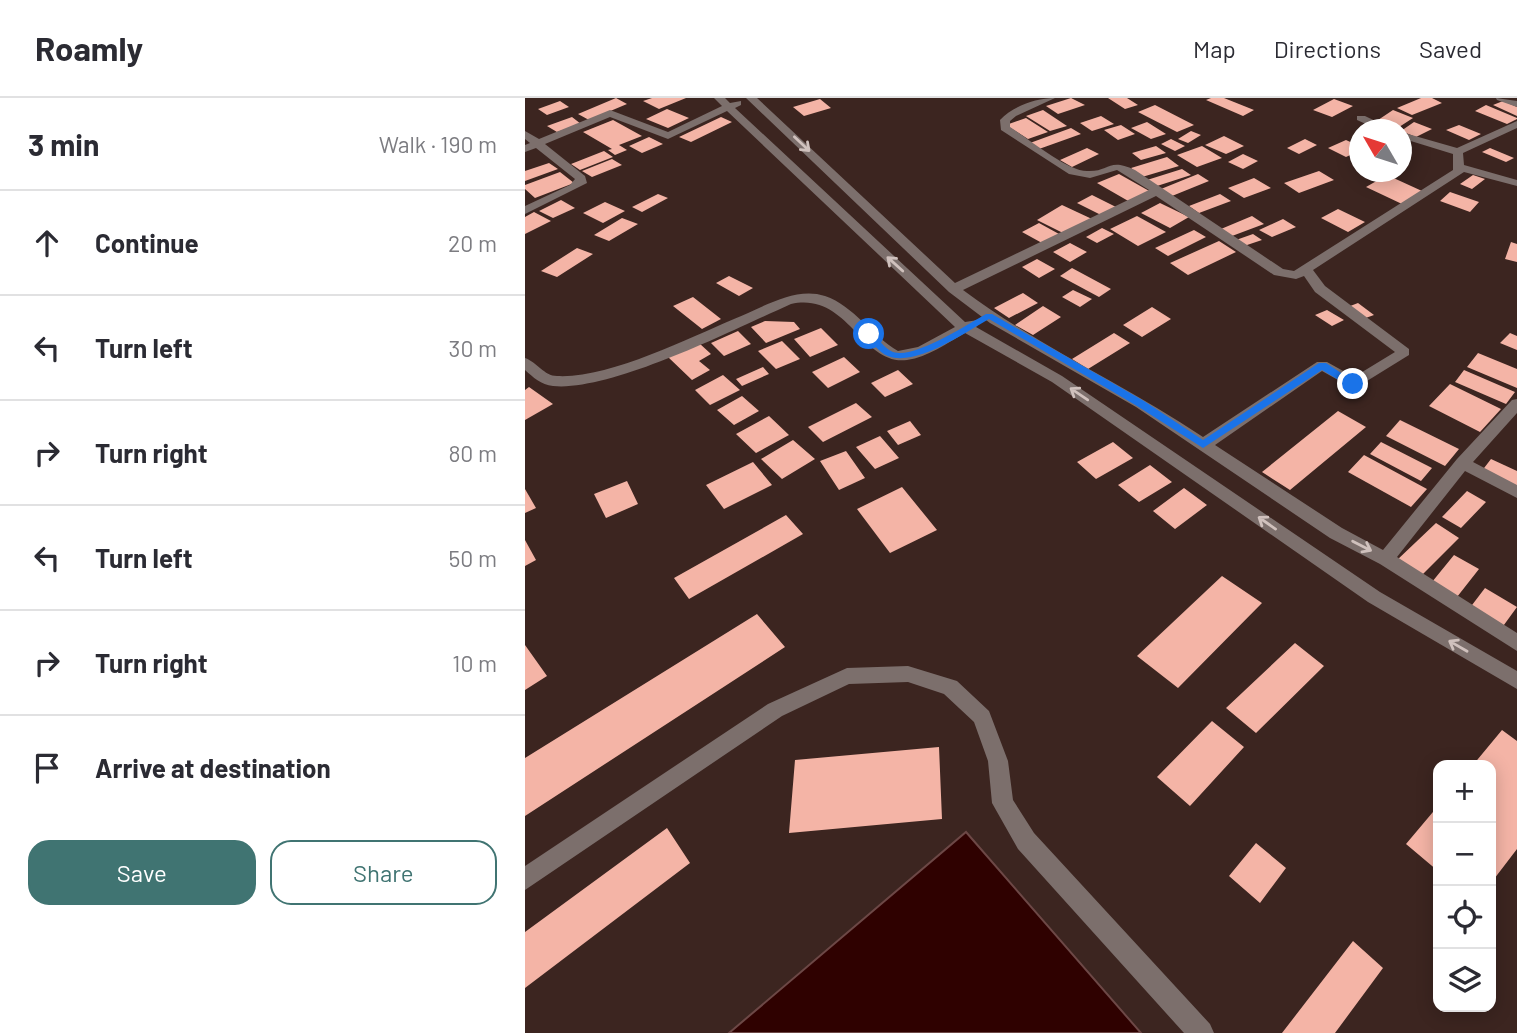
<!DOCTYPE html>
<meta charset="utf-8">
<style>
body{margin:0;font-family:Barlow,sans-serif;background:#f2f2f3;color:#2b2b33}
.controls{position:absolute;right:21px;bottom:21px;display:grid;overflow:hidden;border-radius:14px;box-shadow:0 4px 18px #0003}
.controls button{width:63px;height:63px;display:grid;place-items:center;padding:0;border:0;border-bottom:2px solid #e1e1e2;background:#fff;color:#2b2b33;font:35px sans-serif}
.compass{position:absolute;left:824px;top:21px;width:63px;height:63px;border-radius:50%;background:#fff;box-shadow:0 4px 18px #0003;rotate:309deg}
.stop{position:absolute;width:21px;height:21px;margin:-16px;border:5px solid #1a73e8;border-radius:50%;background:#fff}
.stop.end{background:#1a73e8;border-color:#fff;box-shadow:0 2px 7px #0008}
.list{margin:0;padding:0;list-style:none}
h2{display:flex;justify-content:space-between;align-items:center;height:91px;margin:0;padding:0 28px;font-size:30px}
h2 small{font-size:23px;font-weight:400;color:#7c7c81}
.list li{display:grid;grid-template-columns:46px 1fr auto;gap:21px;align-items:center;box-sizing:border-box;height:105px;padding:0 28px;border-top:2px solid #e1e1e2}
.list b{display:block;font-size:26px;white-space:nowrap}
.list em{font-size:23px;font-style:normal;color:#7c7c81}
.actions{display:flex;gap:14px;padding:21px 28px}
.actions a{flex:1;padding:16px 0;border:2px solid #407472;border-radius:21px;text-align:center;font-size:24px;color:#407472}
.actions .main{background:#407472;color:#fff}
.icon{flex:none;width:38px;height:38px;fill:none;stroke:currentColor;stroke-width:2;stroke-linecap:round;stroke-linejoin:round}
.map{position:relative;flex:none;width:992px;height:935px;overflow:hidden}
header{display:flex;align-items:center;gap:42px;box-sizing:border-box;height:98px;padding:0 35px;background:#fff;border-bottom:2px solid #e1e1e2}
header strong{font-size:33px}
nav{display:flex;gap:38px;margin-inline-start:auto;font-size:24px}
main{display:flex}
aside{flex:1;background:#fff}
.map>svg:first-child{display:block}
</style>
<header>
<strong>Roamly</strong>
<nav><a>Map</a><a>Directions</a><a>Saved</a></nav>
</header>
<main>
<aside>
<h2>3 min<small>Walk · 190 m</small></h2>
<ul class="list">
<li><svg class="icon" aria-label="ahead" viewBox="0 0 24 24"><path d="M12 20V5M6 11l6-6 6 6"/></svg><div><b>Continue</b></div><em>20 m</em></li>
<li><svg class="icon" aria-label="left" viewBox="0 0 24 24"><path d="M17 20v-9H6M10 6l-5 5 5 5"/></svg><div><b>Turn left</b></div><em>30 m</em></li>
<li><svg class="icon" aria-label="right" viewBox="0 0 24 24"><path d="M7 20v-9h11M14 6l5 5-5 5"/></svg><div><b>Turn right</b></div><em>80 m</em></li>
<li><svg class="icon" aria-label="left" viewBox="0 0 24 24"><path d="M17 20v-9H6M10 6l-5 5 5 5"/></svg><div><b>Turn left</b></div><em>50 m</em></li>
<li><svg class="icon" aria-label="right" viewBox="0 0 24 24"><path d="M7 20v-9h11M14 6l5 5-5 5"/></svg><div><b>Turn right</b></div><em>10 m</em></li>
<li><svg class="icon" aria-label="arrive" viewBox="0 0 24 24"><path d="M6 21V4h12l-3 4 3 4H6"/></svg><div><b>Arrive at destination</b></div></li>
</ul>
<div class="actions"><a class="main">Save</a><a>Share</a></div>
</aside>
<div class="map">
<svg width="992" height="935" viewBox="0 0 992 935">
<rect width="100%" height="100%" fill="#3c2520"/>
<path fill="#2f0100" stroke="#6d4846" stroke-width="2" d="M441,734L616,935H204Z"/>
<path fill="#f4b4a6" d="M91,0L102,6L64,22L53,16Z
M127,0H161L134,11L118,3Z
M546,0L560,7L533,16L521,8Z
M583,0H602L613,7L600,11Z
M686,0H699L729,12L718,18L681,2Z
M896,0H907L917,5L887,17L872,10Z
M295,1L306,10L279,18L268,9Z
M809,1L828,8L807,19L788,12Z
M35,3L44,9L22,17L13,11Z
M978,3L992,9V18L968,7Z
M630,7L669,27L652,34L613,14Z
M961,7L992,20V21L982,26L950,13Z
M142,11L164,20L143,30L121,21Z
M518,12L542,28L525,33L501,18Z
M868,12L888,20L871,31L850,24Z
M576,18L589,26L567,33L555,25Z
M47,19L56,26L32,34L22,28Z
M196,19L207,24L166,44L154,39Z
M501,20L523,34L503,41L481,27Z
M88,22L117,38L94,47L102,52L90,57L83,52L87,51L58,34Z
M622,24L641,36L626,41L606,30Z
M889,24L907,31L891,39L876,33Z
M596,27L610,36L593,42L579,32Z
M934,27L956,36L944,42L921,32Z
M546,30L556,36L514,51L505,45Z
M666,33L676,37L663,45L653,41Z
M699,38L719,48L701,56L680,47Z
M124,39L138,46L117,55L104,48Z
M646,41L660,48L650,53L636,46Z
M780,41L792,47L774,56L762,50Z
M821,42L834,48V53L821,59L803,50Z
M631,48L641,55L616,62L607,55Z
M677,48L697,60L672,69L652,57Z
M562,50L574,56L547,69L535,62Z
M965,50L989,60L981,64L957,54Z
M79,53L88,59L55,72L46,66Z
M718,56L733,63L718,71L703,64Z
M642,59L654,68L617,79L606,70Z
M87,61L97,67L67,79L57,73Z
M24,65L33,71L0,83V73Z
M657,71L666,77L632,88L622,82Z
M794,73L809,82L774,95L759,85Z
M35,74L49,85L10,100L0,91V87Z
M594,76L626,94L605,104L572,85Z
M673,76L684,83L647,98L636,91Z
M862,77L897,93L877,106L841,89Z
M948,77L960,81L947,91L935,86Z
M729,80L746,90L719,100L703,90Z
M925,94L954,104L945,114L915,103Z
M133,96L143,100L117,114L107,109Z
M695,96L706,103L674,115L664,108Z
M567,97L593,110L578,118L552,105Z
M36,102L50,110L28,120L14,113Z
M80,104L100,113L78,125L58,115Z
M635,105L664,119L645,130L616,115Z
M537,107L567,121L542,137L512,122Z
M813,111L840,124L823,134L796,120Z
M9,114L26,123L0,136V119Z
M612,118L641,134L613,148L585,131Z
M727,118L739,126L707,138L696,131Z
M97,120L113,126L84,143L69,137Z
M758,121L771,129L747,139L734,132Z
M514,125L534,136L517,145L497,134Z
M577,130L589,136L572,145L561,139Z
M669,132L681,139L643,158L630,150Z
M728,136L737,142L719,148L711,142Z
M694,143L711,154L663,177L645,165Z
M986,144L992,146V164L980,161Z
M545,145L562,154L545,164L528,154Z
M52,150L68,156L32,179L16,173Z
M512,161L530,171L514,180L497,169Z
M547,170L586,191L574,199L535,178Z
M204,178L228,190L214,198L191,185Z
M548,192L567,201L555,209L537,199Z
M498,195L513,205L484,220L469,210Z
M168,199L196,221L177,231L148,208Z
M833,205L849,217L835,222L820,210Z
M518,208L536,219L508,237L490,227Z
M627,209L646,221L617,239L598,227Z
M802,212L819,222L807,228L790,217Z
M240,223L269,224L275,231L241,245L226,229Z
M296,230L313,247L285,259L269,241Z
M213,233L226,246L199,258L186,245Z
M589,235L605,245L563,271L547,261Z
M985,235L992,238V252L975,245Z
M257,243L275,261L251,271L233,253Z
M174,245L186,256L174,263L185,272L167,282L143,259Z
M953,255L992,271V290L942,269Z
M319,259L335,274L303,290L287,274Z
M238,269L244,276L217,288L211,281Z
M373,272L388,286L360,299L346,285Z
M939,272L990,294L981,306L930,284Z
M198,277L215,292L185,307L170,292Z
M925,286L976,311L955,334L904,308Z
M4,289L28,306L0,322V292Z
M217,298L234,313L209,327L192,312Z
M331,305L347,319L298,344L283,329Z
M813,313L841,329L765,392L737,374Z
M244,318L264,337L231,355L211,336Z
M875,322L934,351L920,368L861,338Z
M385,323L396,337L373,347L362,333Z
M355,338L374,360L350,371L331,349Z
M268,342L290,361L257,381L236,361Z
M588,344L608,360L571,381L552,364Z
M856,344L907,370L896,383L845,356Z
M321,353L340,380L314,392L295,363Z
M839,357L902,391L886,409L823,374Z
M966,361L992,373V392L956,374Z
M228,364L247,387L199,411L181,387Z
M625,367L647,384L614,404L593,387Z
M102,383L113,406L81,420L69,396Z
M377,389L412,432L365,455L332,411Z
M659,390L682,407L650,431L628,413Z
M0,391L11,410L0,415Z
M942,393L961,404L936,430L917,419Z
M261,417L278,436L164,501L149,480Z
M911,425L934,440L895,479L871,463Z
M0,442L11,462L0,468Z
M929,457L954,471L932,499L907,484Z
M697,478L737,505L653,590L612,558Z
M960,490L992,509L976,531L944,511Z
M232,516L260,549L0,718V660Z
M770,545L799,568L731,635L701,610Z
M0,547L22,578L0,592Z
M687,623L719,649L665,708L632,679Z
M977,632L992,643V751L966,785V667H948Z
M414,649L417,721L264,735L270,662Z
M913,708V773L881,746Z
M142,730L165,765L0,890V834Z
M731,745L761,770L735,805L704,778Z
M828,843L858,870L810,935H757Z"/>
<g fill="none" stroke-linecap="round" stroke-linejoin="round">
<path fill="#7c6f6c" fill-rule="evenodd" d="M189,0H200L205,5L216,3V7L210,10L440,224L453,222L455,225L451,229L537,278L855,494L992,573V591L843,504L527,284L440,235C422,245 403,259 382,262C337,268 323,193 266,206C210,231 86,294 28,288C16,287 8,279 0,272V260C12,264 19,278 32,278C82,281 162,241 209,221C237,210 270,188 300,198C329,208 347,238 373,253L393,249L430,229L202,13L143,41L85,19L20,46L60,78L62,85L0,116V108L45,87L50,81L11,50L0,54V47L5,45L0,41V33L14,41L85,12L143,34L197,8Z
M221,0H232L430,185L624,92L592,72L565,80L544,76L476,32L475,22C488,8 511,0 530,0L491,18L485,23V29C503,40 542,73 562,73C585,74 583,59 610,72L758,171L769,173L928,72V56L876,40V34L932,50L992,23V30L938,55L939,67L992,82V88L939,74L788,172L800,188L884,251V257L829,291L797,273L690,347L817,430L858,452L932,361L987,302L992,301V315L948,364L992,387V400L940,373L872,459L992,535V553L855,466L805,440L611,309L465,225L424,194ZM631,98L749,177L771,181L779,178L790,194L870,254L829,279L802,264H792L678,339C600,287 513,248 438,192Z
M971,0L992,3V9L972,2Z
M832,18H840L869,32H854L832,22Z
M383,568L432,583L464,613L483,663L488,702L509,735L685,926L689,935H659L493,751L467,705L463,663L449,624L419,596L383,584L324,586L257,618L0,792V768L243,606L322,570Z"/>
</g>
<defs><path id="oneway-shaft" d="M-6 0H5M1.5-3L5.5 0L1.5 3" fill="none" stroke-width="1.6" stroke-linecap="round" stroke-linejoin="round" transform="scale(1.75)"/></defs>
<g stroke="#d0c1bd">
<use href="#oneway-shaft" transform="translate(277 46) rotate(43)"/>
<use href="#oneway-shaft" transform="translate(370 166) rotate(-138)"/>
<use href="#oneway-shaft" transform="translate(554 296) rotate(-146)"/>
<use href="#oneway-shaft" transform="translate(742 425) rotate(-145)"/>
<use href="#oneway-shaft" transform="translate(837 448) rotate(27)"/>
<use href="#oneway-shaft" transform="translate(933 548) rotate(-150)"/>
</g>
<path fill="#1a73e8" d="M461,216H467L619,303L678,342L794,265H801L833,286L825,289L797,272L678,350L612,308L464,221C439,235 391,269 363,258C354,255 346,243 339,236L347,234C353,240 359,250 366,253C385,264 443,226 461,216Z"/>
</svg>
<div class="controls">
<button>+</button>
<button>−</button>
<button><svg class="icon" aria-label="locate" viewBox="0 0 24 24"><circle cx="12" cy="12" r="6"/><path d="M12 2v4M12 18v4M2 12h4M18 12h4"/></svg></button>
<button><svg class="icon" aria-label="layers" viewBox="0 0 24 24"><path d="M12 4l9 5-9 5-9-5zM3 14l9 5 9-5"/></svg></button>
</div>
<svg class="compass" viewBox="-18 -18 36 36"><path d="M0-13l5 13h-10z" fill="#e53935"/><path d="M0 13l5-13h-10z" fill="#7c7c81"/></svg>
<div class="stop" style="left:344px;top:236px"></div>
<div class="stop end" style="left:828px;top:286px"></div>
</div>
</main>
